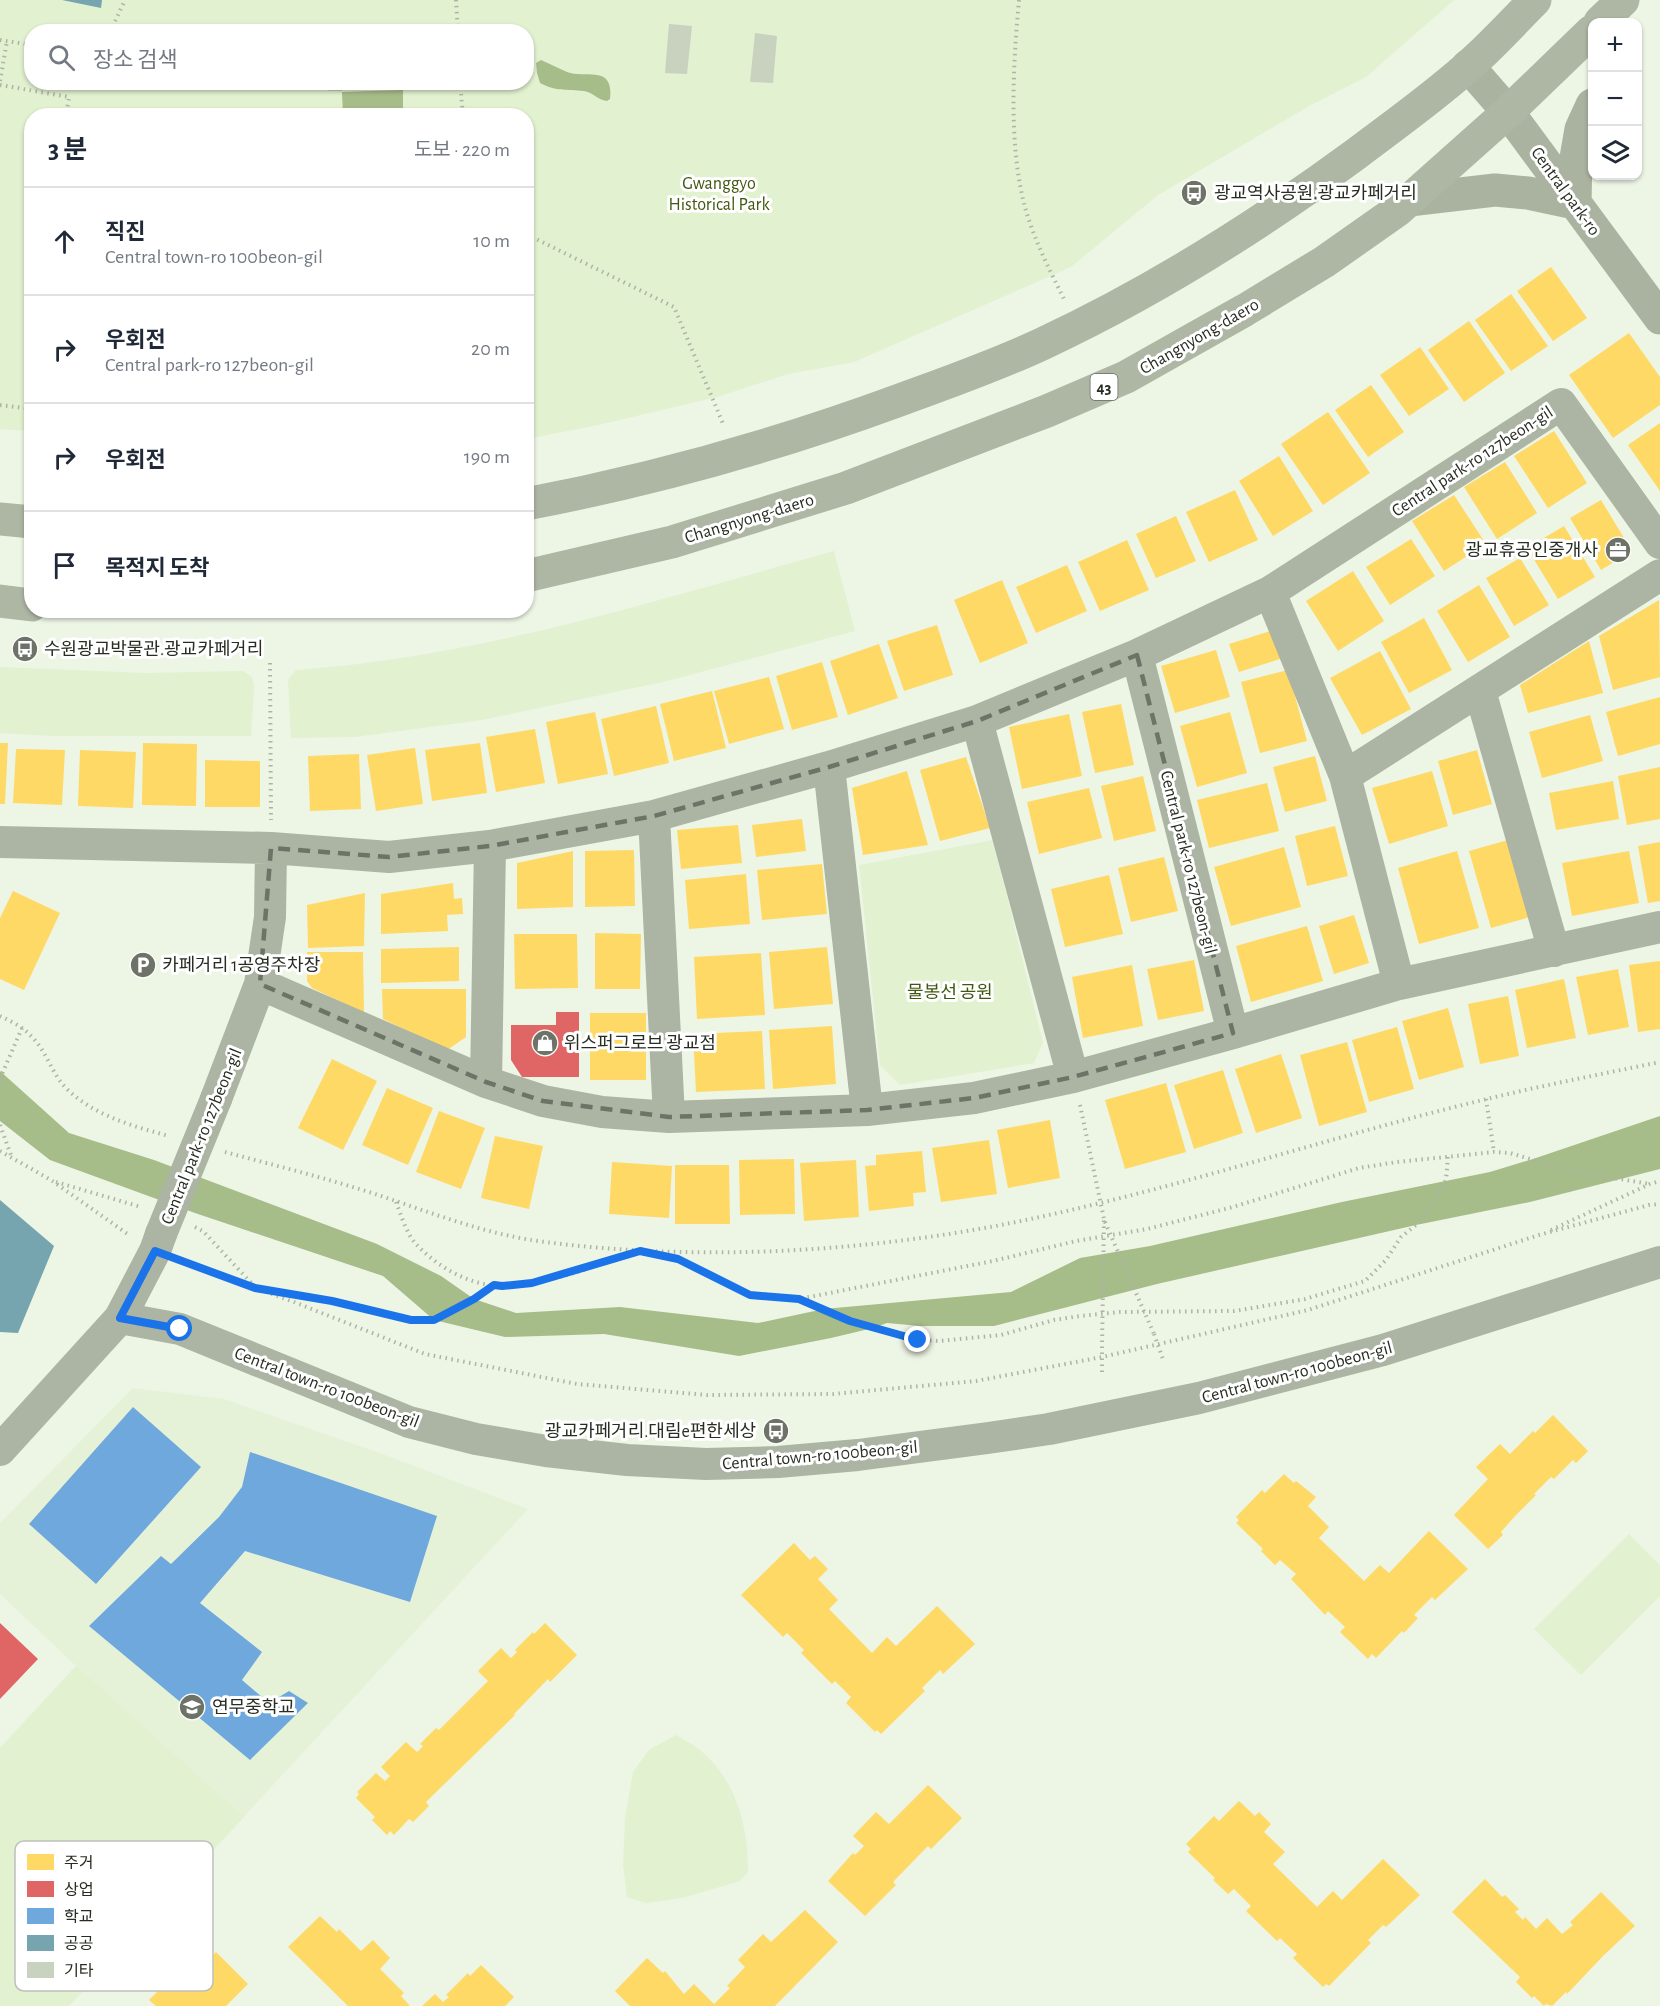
<!DOCTYPE html>
<html lang="ko">
<meta charset="utf-8">
<style>
body{margin:0;font-family:"Alegreya Sans","Noto Sans KR",sans-serif;background:#f2f2f3;color:#1f2937}
.controls{position:absolute;right:18px;top:18px;display:grid;overflow:hidden;border-radius:12px;box-shadow:0 2px 4px #0004}
.controls button{width:54px;height:54px;display:grid;place-items:center;padding:0;border:0;border-bottom:2px solid #e0e1e3;background:#fff;color:#1f2937;font:30px sans-serif}
.stop{position:absolute;width:18px;height:18px;margin:-14px;border:4px solid #1a73e8;border-radius:50%;background:#fff}
.stop.end{background:#1a73e8;border-color:#fff;box-shadow:0 2px 6px #0008}
.list{margin:0;padding:0;list-style:none}
h2{display:flex;justify-content:space-between;align-items:center;height:78px;margin:0;padding:0 24px;font-size:26px}
h2 small{font-size:20px;font-weight:400;color:#747a83}
.list li{display:grid;grid-template-columns:39px 1fr auto;gap:18px;align-items:center;box-sizing:border-box;height:108px;padding:0 24px;border-top:2px solid #e0e1e3}
.list b{display:block;font-size:22px;white-space:nowrap}
.list p{margin:0;font-size:20px;white-space:nowrap;color:#747a83}
.list em{font-size:20px;font-style:normal;color:#747a83}
.icon{flex:none;width:33px;height:33px;fill:none;stroke:currentColor;stroke-width:2;stroke-linecap:round;stroke-linejoin:round}
.map{position:relative;flex:none;width:1660px;height:2006px;overflow:hidden}
.search{position:absolute;background:#fff;box-shadow:0 2px 4px #0004;left:24px;top:24px;width:510px;height:66px;display:flex;align-items:center;gap:15px;box-sizing:border-box;padding:0 21px;border-radius:24px;color:#747a83;font-size:22px}
.panel{position:absolute;background:#fff;box-shadow:0 2px 4px #0004;left:24px;top:108px;width:510px;height:510px;border-radius:24px}
.map>svg:first-child{display:block}
</style>
<div class="map">
<svg width="1660" height="2006" viewBox="0 0 1660 2006">
<rect width="100%" height="100%" fill="#edf5e5"/>
<path fill="#e6f2d8" d="M133,1388L224,1399L377,1452L528,1509L69,2006H0V1748L76,1666L0,1594V1523Z"/>
<path fill="#e2f1d0" fill-rule="evenodd" d="M0,0H1454L1366,77L1309,106L1158,195L1071,267L854,362L788,374L717,397L598,425L527,439L526,116H32L31,431L0,429ZM32,32H526V82H32Z
M834,551L855,631L667,681L482,720L355,737L291,738L288,680L296,670C480,657 658,600 834,551Z
M0,667L146,673L243,671L252,677L254,687L251,736H51L0,733Z
M993,840L1043,1043L1034,1063L900,1085L880,1065L859,865Z
M1629,1534L1660,1565V1596L1581,1675L1534,1629Z
M76,1666L244,1817L69,2006H0V1748Z
M676,1735C684,1740 693,1744 700,1750C737,1781 748,1826 748,1872L740,1881L682,1898L646,1903L627,1897L623,1864L625,1819L633,1772L649,1750Z"/>
<path fill="#a6bc89" d="M541,60C550,64 558,68 567,72C586,79 614,64 610,99L607,101C598,100 592,92 584,91C567,89 557,92 540,83L537,73L536,63Z
M403,90V115H343L342,92Z
M0,1071L69,1133L154,1160L377,1244L441,1276L474,1299L516,1313L620,1307L758,1323L824,1309L1011,1292L1080,1258L1150,1246L1342,1202L1490,1172L1533,1159L1660,1116V1169L1530,1202L1416,1225L1157,1284L994,1326H920L887,1323L873,1328L831,1338L739,1356L604,1334L505,1337L434,1320L383,1276L195,1213L50,1160L0,1121Z"/>
<path fill="#ffd966" d="M1551,267L1587,318L1553,341L1517,291Z
M1511,294L1548,346L1511,371L1475,320Z
M1469,321L1505,373L1464,402L1428,350Z
M1629,333L1660,377V405L1613,438L1569,375Z
M1420,347L1449,389L1409,416L1380,375Z
M1371,385L1404,432L1368,457L1335,410Z
M1328,412L1370,473L1323,505L1281,444Z
M1660,423V491L1628,445Z
M1554,431L1587,483L1548,508L1514,456Z
M1279,456L1313,511L1273,536L1239,481Z
M1505,462L1537,513L1497,539L1464,487Z
M1235,490L1258,540L1209,562L1186,512Z
M1454,495L1486,544L1444,571L1412,521Z
M1601,500L1632,551L1601,570L1570,518Z
M1176,516L1196,561L1156,578L1136,534Z
M1564,526L1595,577L1558,599L1527,548Z
M1411,539L1435,576L1390,605L1366,567Z
M1127,540L1149,590L1100,611L1078,562Z
M1520,558L1549,605L1514,626L1486,578Z
M1067,565L1087,611L1036,633L1016,587Z
M1353,571L1384,621L1338,651L1306,601Z
M1002,580L1028,643L980,663L954,600Z
M1479,585L1510,637L1468,662L1437,611Z
M1659,600L1660,677L1613,690L1599,636Z
M1424,618L1452,670L1409,693L1381,642Z
M937,625L953,675L904,691L887,641Z
M1274,630L1283,658L1239,672L1229,644Z
M1589,641L1603,693L1528,713L1520,685Z
M879,644L898,698L848,715L830,661Z
M1216,650L1230,697L1175,713L1161,666Z
M1380,651L1411,709L1362,735L1330,678Z
M822,662L838,717L792,730L776,676Z
M1288,670L1307,741L1260,753L1241,682Z
M769,677L784,729L729,744L714,691Z
M712,691L726,748L674,761L660,704Z
M1660,697V744L1618,756L1606,712Z
M1121,704L1134,765L1095,773L1082,712Z
M656,706L669,763L614,776L601,719Z
M595,712L608,774L558,784L546,722Z
M1230,712L1247,773L1197,787L1180,726Z
M1069,714L1082,776L1022,789L1009,727Z
M1590,715L1603,761L1542,778L1529,732Z
M535,729L545,783L496,792L486,737Z
M0,743H8L5,804H0Z
M143,743L197,744L196,806L142,805Z
M480,743L487,793L432,801L425,750Z
M415,748L423,804L376,811L367,755Z
M16,749L65,750L62,805L13,803Z
M80,750L136,752L133,808L78,806Z
M1477,750L1492,804L1453,815L1438,761Z
M359,754L361,809L310,811L308,756Z
M1315,756L1327,801L1285,812L1273,767Z
M966,757L990,828L940,841L920,770Z
M205,760L260,761V807H205Z
M1660,767V819L1627,825L1618,776Z
M907,771L928,845L863,855L852,788Z
M1432,771L1448,826L1389,844L1372,788Z
M1143,776L1156,831L1114,841L1101,786Z
M1613,781L1619,819L1556,830L1549,793Z
M1267,783L1279,831L1209,848L1197,800Z
M1089,788L1102,838L1039,854L1027,802Z
M802,819L806,851L756,857L752,825Z
M738,825L742,863L681,869L677,830Z
M1335,826L1348,876L1307,886L1295,836Z
M1508,840L1530,917L1491,928L1469,851Z
M1660,842V901L1648,903L1638,846Z
M1284,847L1301,907L1231,926L1214,867Z
M634,850L635,906L585,907V851Z
M573,851V907L517,909V863Z
M1457,851L1479,928L1419,944L1398,868Z
M1629,851L1639,903L1572,916L1562,863Z
M1164,857L1178,911L1131,922L1118,868Z
M822,864L827,914L762,920L757,870Z
M746,874L750,924L689,929L685,880Z
M1109,875L1123,934L1065,947L1051,889Z
M453,883L454,899L462,898L463,914L447,915L448,931L381,934V894Z
M13,891L60,913L24,990L0,979V918Z
M365,893L364,946L308,948L307,905Z
M1354,915L1369,963L1334,974L1319,926Z
M1307,926L1323,981L1251,1002L1236,946Z
M595,933L641,934L640,989H595Z
M514,934H577L578,988L515,989Z
M459,947V981L381,983V949Z
M827,947L833,1004L774,1009L769,952Z
M307,952H363L364,1013L312,988L307,981Z
M761,953L765,1015L697,1019L694,957Z
M1194,960L1204,1011L1158,1020L1147,969Z
M1660,961V1029L1638,1032L1629,965Z
M1132,965L1143,1026L1083,1038L1072,977Z
M1618,969L1629,1027L1588,1035L1576,977Z
M1564,979L1576,1038L1527,1048L1515,990Z
M382,989H466V1037L447,1050L383,1019Z
M1508,996L1519,1056L1480,1064L1468,1004Z
M1448,1008L1464,1067L1419,1080L1402,1021Z
M590,1013H646V1080H590Z
M832,1026L836,1084L773,1089L769,1030Z
M1397,1027L1414,1089L1369,1102L1352,1040Z
M762,1031L765,1089L696,1092L693,1034Z
M1347,1042L1367,1112L1319,1126L1300,1055Z
M1281,1054L1302,1118L1256,1133L1235,1069Z
M332,1059L377,1081L343,1150L298,1128Z
M1223,1070L1243,1133L1194,1149L1174,1085Z
M1166,1083L1186,1152L1125,1169L1105,1100Z
M387,1088L433,1108L408,1165L362,1145Z
M439,1111L485,1128L461,1189L416,1172Z
M1050,1120L1060,1178L1008,1188L997,1130Z
M495,1136L543,1146L529,1209L481,1198Z
M989,1140L997,1194L941,1202L932,1148Z
M922,1151L926,1192L913,1193L914,1206L869,1211L865,1166L876,1165V1155Z
M794,1159L795,1214L740,1215L739,1160Z
M856,1160L859,1217L804,1221L800,1163Z
M612,1162L672,1166L669,1218L609,1214Z
M675,1165H729L730,1224H675Z
M1553,1415L1588,1451L1576,1463L1573,1460L1554,1479L1551,1477L1534,1494L1536,1495L1516,1515L1501,1532L1503,1535L1488,1549L1454,1515L1488,1479L1476,1467L1500,1444L1510,1454L1533,1431L1535,1433Z
M1284,1474L1294,1483L1296,1481L1316,1497L1308,1506L1329,1527L1319,1538L1364,1581L1380,1565L1389,1573L1429,1531L1468,1569L1435,1600L1432,1597L1414,1615L1418,1618L1404,1633L1402,1631L1376,1658L1372,1654L1368,1659L1340,1632L1345,1627L1328,1611L1325,1615L1291,1579L1296,1574L1280,1560L1275,1565L1261,1551L1263,1549L1236,1523L1239,1520L1236,1517L1262,1490L1265,1493Z
M794,1543L810,1560L815,1556L828,1569L818,1579L838,1600L829,1609L872,1653L887,1637L896,1646L937,1606L975,1644L943,1674L940,1670L922,1688L925,1691L881,1734L877,1730L875,1732L846,1703L851,1697L835,1681L832,1684L801,1653L804,1650L787,1633L783,1637L741,1595Z
M545,1623L577,1655L550,1682L548,1679L514,1714L515,1715L426,1802L429,1806L413,1822L409,1819L394,1835L390,1831L387,1835L372,1820L375,1817L356,1798L359,1794L357,1792L376,1773L385,1781L390,1776L381,1767L406,1742L417,1752L423,1746L420,1744L436,1728L439,1730L488,1681L478,1671L501,1648L511,1658L517,1652L515,1650L533,1632L534,1634Z
M928,1785L962,1818L931,1849L928,1846L893,1882L896,1885L865,1916L828,1881L853,1853L855,1855L864,1846L853,1836L876,1812L889,1824Z
M1239,1801L1255,1816L1259,1812L1271,1824L1264,1832L1285,1852L1273,1864L1317,1907L1333,1891L1342,1900L1383,1859L1420,1895L1386,1927L1383,1925L1368,1940L1371,1943L1329,1986L1326,1984L1323,1987L1293,1958L1297,1954L1280,1938L1277,1941L1246,1911L1251,1906L1234,1889L1228,1894L1213,1880L1215,1878L1188,1852L1191,1849L1186,1844L1214,1816L1219,1821Z
M1485,1879L1502,1897L1505,1895L1519,1909L1515,1912L1523,1920L1525,1917L1536,1929L1547,1918L1562,1934L1573,1925L1570,1922L1601,1892L1635,1926L1604,1955L1567,1994L1566,1992L1552,2006L1546,2004L1544,2006L1534,1996L1532,1998L1516,1982L1520,1977L1452,1912Z
M805,1910L838,1942L775,2006H630L615,1991L647,1958L663,1973L665,1971L684,1994L694,1984L714,2004L730,1988L727,1986L745,1967L738,1960L763,1934L771,1942Z
M320,1916L337,1932L339,1929L361,1951L373,1940L390,1958L380,1969L404,1993L401,1996L410,2006H348L288,1947Z
M216,1952L248,1984L226,2006H156L149,2000L172,1977L182,1986L188,1980L186,1978L204,1960L206,1962Z
M481,1965L514,1997L505,2006H422L435,1994L443,2002L449,1997L446,1995L468,1973L470,1976Z"/>
<path fill="#e06666" d="M556,1012H579V1077H522L511,1060V1025H556Z
M0,1623L38,1659L0,1699Z"/>
<path fill="#6fa8dc" d="M133,1407L201,1467L96,1584L29,1524Z
M250,1452L437,1516L410,1602L245,1551L200,1603L262,1652L242,1680L269,1703L289,1691L308,1703L250,1760L89,1626L161,1556L171,1564L219,1517L242,1487Z"/>
<path fill="#76a5af" d="M62,0H102L101,8Z
M0,1200L54,1246L18,1333L0,1332Z"/>
<path fill="#c9d2be" d="M669,24L692,26L687,74L665,73Z
M755,33L777,36L773,83L750,82Z
M328,82H342V91H328Z"/>
<g fill="none" stroke-linecap="round" stroke-linejoin="round">
<path stroke="#adb4a6" stroke-width="4" stroke-dasharray="1.5 4.5" stroke-linecap="butt" d="M456,0L458,32
M1019,0C1013,66 1008,147 1026,211C1035,241 1050,271 1064,299
M110,32L125,0
M0,40L32,45
M0,81L7,41
M460,82L463,116
M0,85L69,97L66,116
M526,236L534,238L674,307L724,426
M0,405L32,409
M270,663L271,820
M0,1016C11,1021 23,1027 31,1036C46,1050 51,1072 65,1087C92,1115 132,1126 169,1136
M0,1091L2,1074L22,1028
M1486,1099L1494,1152
M1080,1105L1104,1219
M0,1125L12,1158
M0,1151L51,1180L129,1235
M225,1152C277,1166 330,1179 381,1196C435,1214 488,1235 545,1242C694,1261 853,1253 1001,1225C1165,1193 1324,1138 1487,1099C1544,1085 1602,1074 1660,1062
M56,1182L141,1207
M396,1202C401,1215 406,1232 415,1243C437,1267 470,1286 503,1286C546,1286 595,1265 636,1253
M195,1227L203,1231L253,1285
M1551,1230L1650,1184L1660,1181
M649,1253L678,1259L750,1295L799,1299L993,1261L1076,1241L1147,1229L1233,1207L1359,1168L1397,1162L1494,1152L1510,1153L1570,1171L1650,1184
M181,1261L294,1302L425,1354L577,1384L707,1395L833,1394L976,1381L1102,1357L1308,1310L1539,1235L1649,1205L1660,1204
M265,1290L332,1301L411,1320H434L474,1299L494,1285
M799,1299L873,1328L918,1340L939,1341L1001,1335L1054,1320L1080,1316L1120,1312L1234,1311L1305,1299L1365,1281L1386,1260L1401,1237L1416,1225L1436,1199L1446,1180L1448,1157
M1154,1334L1163,1359
M1102,1372V1348"/>
<path stroke="#acb4a4" stroke-width="32" d="M1270,592L1345,776L1399,984
M1137,655L1233,1033
M1480,691L1554,951
M977,721L1073,1077
M829,767L867,1110
M1345,776L1660,575
M654,816L669,1117
M0,842L271,848L389,857L490,846L654,816L829,767L977,721L1137,655L1270,592L1561,404L1660,543
M260,984L486,1082L543,1101L602,1112L669,1117L867,1110L974,1098L1073,1077L1233,1033L1399,984L1660,927
M486,1082L490,846
M216,1099L260,984L270,917L271,848
M120,1318L155,1251L161,1234
M0,1450L120,1318L180,1329L409,1422L476,1439L546,1451L627,1460L706,1464L778,1462L858,1455L988,1438L1049,1429L1199,1398L1383,1350L1660,1262"/>
<path stroke="#aab2a0" stroke-width="33" d="M1468,66L1508,112L1660,318
M1409,200L1495,190L1528,193L1575,203L1576,158L1581,129L1592,105"/>
<path stroke="#aeb6a4" stroke-width="33" d="M1600,22L1623,0
M526,504C653,480 777,445 897,401C946,383 995,366 1042,344C1153,292 1258,226 1356,154C1393,126 1431,99 1465,69C1490,48 1512,23 1535,0
M0,519L32,522
M526,576L672,542L846,488L1047,411L1126,377L1245,310L1324,262L1398,210L1508,112L1592,31
M0,601L32,605"/>
<path stroke="#adb4a6" stroke-width="4" stroke-dasharray="1.5 4.5" stroke-linecap="butt" d="M1105,1222L1154,1334
M1102,1348L1104,1219"/>
<path stroke="#acb4a4" stroke-width="32" d="M161,1234L216,1099"/>
</g>
<g fill="none" stroke-linecap="round" stroke-linejoin="round">
<path stroke="#1a73e8" stroke-width="8" d="M180,1329L120,1318L155,1251L255,1288L332,1301L411,1320H434L474,1299L494,1285L502,1286L532,1283L640,1251L678,1259L750,1295L799,1299L850,1321L918,1340"/>
</g>
<path fill="none" stroke="#6d7366" stroke-width="4.5" stroke-dasharray="12 8" stroke-linejoin="round" d="M1137,655L1233,1033L1073,1077L974,1098L867,1110L669,1117L543,1101L486,1082L260,984L271,848L389,857L490,846L654,816L829,767L977,721Z"/>
<defs>
<g id="bus-disc" transform="scale(1.35)"><circle r="9.5" fill="#6d7366" stroke="#fff"/><path d="M-5-6H5V4H4V6H2V4H-2V6H-4V4H-5ZM-3.5-4V0h7V-4ZM-3.5 1.2v1.5H-2V1.2ZM2 1.2v1.5H3.5V1.2Z" fill="#fff"/></g>
<g id="office-disc" transform="scale(1.35)"><circle r="9.5" fill="#6d7366" stroke="#fff"/><path d="M-6-3h4V-5.5h4V-3h4V5H-6ZM-1-4.5V-3h2v-1.5ZM-6 0V1H6V0Z" fill="#fff"/></g>
<g id="parking-disc" transform="scale(1.35)"><circle r="9.5" fill="#6d7366" stroke="#fff"/><path d="M-3.5-5.5H1a3.5 3.5 0 0 1 0 7H-1V5.5H-3.5ZM-1-3.4V-.6H.8a1.4 1.4 0 0 0 0-2.8Z" fill="#fff"/></g>
<g id="shop-disc" transform="scale(1.35)"><circle r="9.5" fill="#6d7366" stroke="#fff"/><path d="M-5-2.5h2.3a2.7 3.5 0 0 1 5.4 0H5L5.5 6h-11ZM-1.5-2.5h3a1.5 2.3 0 0 0-3 0Z" fill="#fff"/></g>
<g id="school-disc" transform="scale(1.35)"><circle r="9.5" fill="#6d7366" stroke="#fff"/><path d="M0-5L7-2L0 1L-7-2ZM-4 1L0 2.5L4 1V4Q0 6-4 4Z" fill="#fff"/></g>
</defs>
<g fill-rule="evenodd">
<use href="#bus-disc" x="1194" y="193"/>
<use href="#office-disc" x="1618" y="550"/>
<use href="#bus-disc" x="25" y="649"/>
<use href="#parking-disc" x="143" y="965"/>
<use href="#shop-disc" x="545" y="1043"/>
<use href="#bus-disc" x="776" y="1431"/>
<use href="#school-disc" x="192" y="1707"/>
</g>
<g text-anchor="middle" stroke-width="6" stroke-linejoin="round" paint-order="stroke">
<rect fill="#fff" stroke="#686c64" stroke-width="1.5" x="1090.5" y="374" width="27" height="26" rx="4.5"/>
<g font-size="16" font-weight="bold" fill="#282d22">
<text x="1104" y="393">43</text>
</g>
<g font-size="18" fill="#405810" stroke="#fff">
<text x="719" y="189">Gwanggyo<tspan x="719" dy="21">Historical Park</tspan></text>
<text x="950" y="998">물봉선 공원</text>
</g>
<g font-size="18" fill="#282d22" stroke="#fff">
<text transform="translate(1566 191) rotate(54)" y="6">Central park-ro</text>
<text transform="translate(1199 336) rotate(-30)" y="6">Changnyong-daero</text>
<text transform="translate(1472 461) rotate(-33)" y="6">Central park-ro 127beon-gil</text>
<text transform="translate(749 518) rotate(-17)" y="6">Changnyong-daero</text>
<text transform="translate(1189 862) rotate(76)" y="6">Central park-ro 127beon-gil</text>
<text transform="translate(201 1136) rotate(-68)" y="6">Central park-ro 127beon-gil</text>
<text transform="translate(1297 1372) rotate(-15)" y="6">Central town-ro 100beon-gil</text>
<text transform="translate(327 1387) rotate(21)" y="6">Central town-ro 100beon-gil</text>
<text transform="translate(820 1455) rotate(-5)" y="6">Central town-ro 100beon-gil</text>
</g>
<g font-size="18" fill="#282d22" stroke="#fff" text-anchor="start">
<text x="1214" y="199">광교역사공원.광교카페거리</text>
<text x="1598" y="556" text-anchor="end">광교휴공인중개사</text>
<text x="44" y="655">수원광교박물관.광교카페거리</text>
<text x="162" y="971">카페거리 1공영주차장</text>
<text x="564" y="1049">위스퍼그로브 광교점</text>
<text x="756" y="1437" text-anchor="end">광교카페거리.대림e편한세상</text>
<text x="212" y="1713">연무중학교</text>
</g>
</g>
<rect x="15" y="1841" width="198" height="150" rx="9" fill="#fff" stroke="#bec0bd" stroke-width="1.5"/>
<rect x="27" y="1854" width="27" height="16" fill="#ffd966"/>
<rect x="27" y="1881" width="27" height="16" fill="#e06666"/>
<rect x="27" y="1908" width="27" height="16" fill="#6fa8dc"/>
<rect x="27" y="1935" width="27" height="16" fill="#76a5af"/>
<rect x="27" y="1962" width="27" height="16" fill="#c9d2be"/>
<g font-size="16" fill="#282d22">
<text x="64" y="1868">주거</text>
<text x="64" y="1895">상업</text>
<text x="64" y="1922">학교</text>
<text x="64" y="1949">공공</text>
<text x="64" y="1976">기타</text>
</g>
</svg>
<div class="controls">
<button>+</button>
<button>−</button>
<button><svg class="icon" aria-label="layers" viewBox="0 0 24 24"><path d="M12 4l9 5-9 5-9-5zM3 14l9 5 9-5"/></svg></button>
</div>
<div class="stop" style="left:180px;top:1329px"></div>
<div class="stop end" style="left:918px;top:1340px"></div>
<div class="search"><svg class="icon" aria-label="search" viewBox="0 0 24 24"><circle cx="10" cy="10" r="6"/><path d="M15 15l6 6"/></svg>장소 검색</div>
<section class="panel">
<h2>3 분<small>도보 · 220 m</small></h2>
<ul class="list">
<li><svg class="icon" aria-label="ahead" viewBox="0 0 24 24"><path d="M12 20V5M6 11l6-6 6 6"/></svg><div><b>직진</b><p>Central town-ro 100beon-gil</p></div><em>10 m</em></li>
<li><svg class="icon" aria-label="right" viewBox="0 0 24 24"><path d="M7 20v-9h11M14 6l5 5-5 5"/></svg><div><b>우회전</b><p>Central park-ro 127beon-gil</p></div><em>20 m</em></li>
<li><svg class="icon" aria-label="right" viewBox="0 0 24 24"><path d="M7 20v-9h11M14 6l5 5-5 5"/></svg><div><b>우회전</b></div><em>190 m</em></li>
<li><svg class="icon" aria-label="arrive" viewBox="0 0 24 24"><path d="M6 21V4h12l-3 4 3 4H6"/></svg><div><b>목적지 도착</b></div></li>
</ul>
</section>
</div>
